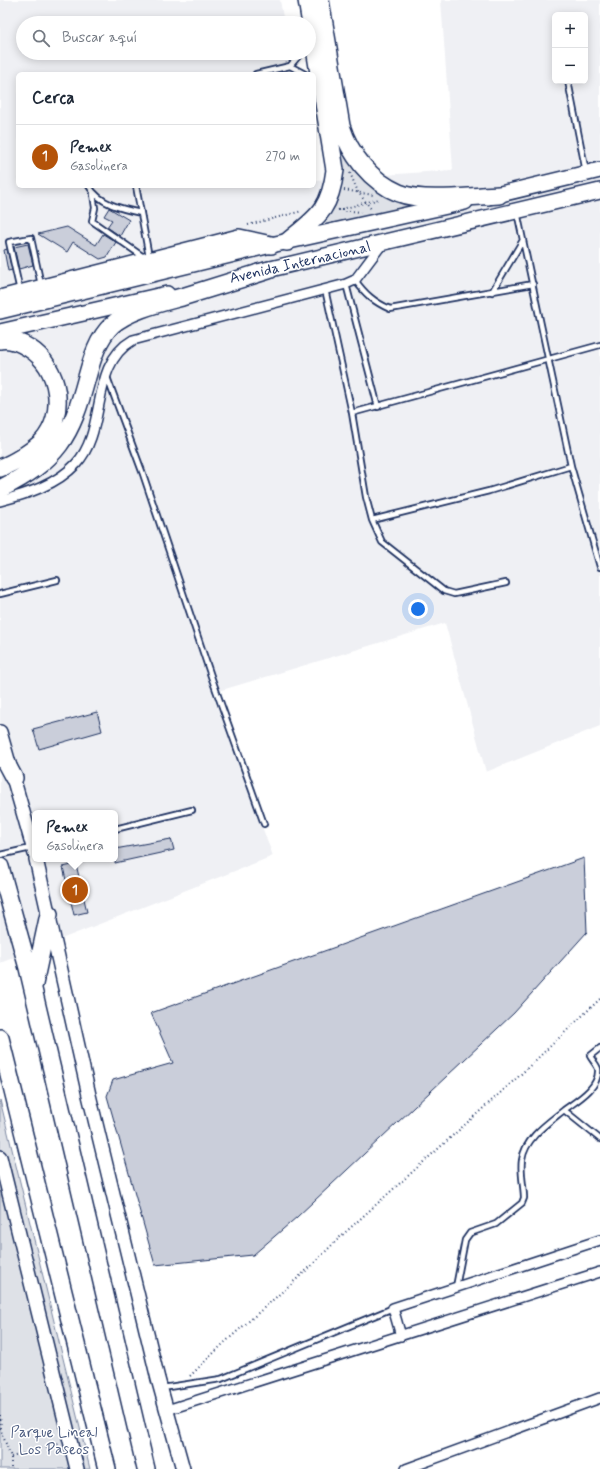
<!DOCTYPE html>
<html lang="es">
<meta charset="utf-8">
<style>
body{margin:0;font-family:Mynerve,sans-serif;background:#f6f6f7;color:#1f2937}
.controls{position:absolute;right:12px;top:12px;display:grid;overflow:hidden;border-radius:6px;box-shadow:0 2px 10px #0003}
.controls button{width:36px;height:36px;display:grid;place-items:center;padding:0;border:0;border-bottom:1px solid #e0e1e3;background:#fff;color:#1f2937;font:20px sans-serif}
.you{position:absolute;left:418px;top:609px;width:14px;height:14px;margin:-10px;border:3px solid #fff;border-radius:50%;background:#1a73e8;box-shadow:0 0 0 6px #1a73e833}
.badge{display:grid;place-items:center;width:26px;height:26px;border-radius:50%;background:#b45309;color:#fff;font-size:13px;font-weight:700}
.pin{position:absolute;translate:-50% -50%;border:2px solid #fff;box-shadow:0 1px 4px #0006}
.popup{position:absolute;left:32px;top:810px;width:86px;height:52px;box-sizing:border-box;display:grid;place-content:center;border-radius:6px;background:#fff;filter:drop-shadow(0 1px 3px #0005);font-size:13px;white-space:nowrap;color:#747a83}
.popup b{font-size:15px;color:#1f2937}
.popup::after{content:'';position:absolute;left:50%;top:100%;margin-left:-8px;border:8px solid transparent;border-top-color:#fff}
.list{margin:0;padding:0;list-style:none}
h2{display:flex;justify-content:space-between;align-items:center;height:52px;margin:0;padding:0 16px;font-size:17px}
h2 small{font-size:13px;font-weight:400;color:#747a83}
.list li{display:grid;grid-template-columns:26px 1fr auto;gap:12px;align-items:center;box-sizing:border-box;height:64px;padding:0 16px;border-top:1px solid #e0e1e3}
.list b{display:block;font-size:15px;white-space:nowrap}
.list p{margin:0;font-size:13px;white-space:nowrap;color:#747a83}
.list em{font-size:13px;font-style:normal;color:#747a83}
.icon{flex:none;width:22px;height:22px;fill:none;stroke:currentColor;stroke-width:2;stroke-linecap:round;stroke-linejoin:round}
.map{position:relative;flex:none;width:600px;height:1469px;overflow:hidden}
.search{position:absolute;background:#fff;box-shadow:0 2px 10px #0003;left:16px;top:16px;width:300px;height:44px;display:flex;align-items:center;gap:10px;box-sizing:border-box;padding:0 14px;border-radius:22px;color:#747a83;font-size:15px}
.panel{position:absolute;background:#fff;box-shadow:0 2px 10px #0003;left:16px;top:72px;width:300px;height:116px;border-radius:6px}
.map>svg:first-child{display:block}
</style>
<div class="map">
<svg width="600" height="1469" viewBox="0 0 600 1469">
<rect width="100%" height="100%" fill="#fff"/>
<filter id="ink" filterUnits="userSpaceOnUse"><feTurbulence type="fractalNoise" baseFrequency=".025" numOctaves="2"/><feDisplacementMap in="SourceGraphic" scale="8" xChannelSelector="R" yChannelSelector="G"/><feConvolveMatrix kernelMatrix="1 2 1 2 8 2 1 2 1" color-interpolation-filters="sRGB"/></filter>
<g filter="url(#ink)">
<path fill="#eff0f4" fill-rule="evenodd" d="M0,0H280L284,23H23V53H290L294,74H18V186H314V175L315,180L453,170L441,0H600V726L486,772L445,623L212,693L273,856L0,963ZM555,15H585V81H555ZM35,813H115V859H35Z"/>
<path fill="#dee1e7" stroke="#7c88a2" d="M336,137L417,205L316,228C319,225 324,223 327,218C346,193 339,167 336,137Z
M0,1100L90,1469H0Z"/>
<path fill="#caceda" stroke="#1b2f5e" d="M109,208L129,220L120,236L107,227L112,220L104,216Z
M67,227L96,245L103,234L116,242L107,257L100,259L73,242L67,252L38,234Z
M28,244L33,265L19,269L14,247Z
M7,249L12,270L8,271L4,250Z
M97,712L102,731L39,749L33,729Z
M171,839L174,850L115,863V849Z
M584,858L587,932L514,1013L297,1217L253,1255L155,1265L107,1096L113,1080L173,1063L151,1013Z
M76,864L87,912L74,915L63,867Z"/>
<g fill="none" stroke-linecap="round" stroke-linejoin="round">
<g stroke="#1b2f5e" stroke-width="8">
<path id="lane" d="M290,66L305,74
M256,74L290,66L301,53
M568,81L586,172
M89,186C99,204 122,209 141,213
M136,186L149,257
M93,194L95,208L92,221L145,258
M355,280C365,294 374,302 390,309L533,284
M346,284L378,407
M325,289L352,413L366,497L372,520L382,542L444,591L454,594L506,583
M20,291L9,242L31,238L41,285
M492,292L523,240
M107,377L143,474L212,679L264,824
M352,413L600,345
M571,466L600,567
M372,520L489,491L571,466L517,212
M0,594L57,580
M115,829L192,810
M0,855L31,848
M600,1048L590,1056C592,1060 597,1065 598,1069C600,1088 576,1101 564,1110L600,1139
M456,1287L465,1240L470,1233L496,1224L522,1203L524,1198C524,1187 520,1172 522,1160C525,1138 548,1123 564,1110
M162,1388L221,1379L393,1308"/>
</g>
<g stroke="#1b2f5e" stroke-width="12">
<path id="street" d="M0,501C27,494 56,485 76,464C108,430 89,365 133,340L346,284L355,280L382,244
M401,1336L393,1308L600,1240
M167,1410L600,1272
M406,1469L600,1398"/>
</g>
<g stroke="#1b2f5e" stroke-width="16">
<path id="secondary" d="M0,732L35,854
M36,859L89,1095L158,1379L183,1469
M0,1157L77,1469"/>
</g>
<g stroke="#1b2f5e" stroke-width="18">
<path id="primary" d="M488,197L600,170
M258,272L600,191
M0,311L271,245L465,202
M0,332L167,294"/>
</g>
<g stroke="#1b2f5e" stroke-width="20">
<path id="highway" d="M320,0L341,126C350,154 370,181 399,193C424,203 471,196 499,195
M287,242C317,217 330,211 335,170L307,0
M0,299L239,238L271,245
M0,340C9,338 21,343 29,348C60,367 67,415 42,442C31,452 14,463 0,468
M0,489C58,460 71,437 87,377C92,359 98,338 112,325C129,310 160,303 182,297C211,288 240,279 269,270
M0,752L14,778
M0,867L28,968L146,1469
M34,984L49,914
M0,1038L107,1469"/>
</g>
<path stroke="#1b2f5e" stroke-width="2" stroke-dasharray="1 3" stroke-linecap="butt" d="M350,173L358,192L372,210
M344,190L373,195
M338,210L379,199
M341,210L361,212
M248,225L302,211
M190,1376L224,1343L308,1269L339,1238L519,1076L600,999
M0,1415L1,1429
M0,1428L11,1457V1469
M11,1457L59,1444"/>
<use href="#lane" stroke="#fff" stroke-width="4.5"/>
<use href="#street" stroke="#fff" stroke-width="9"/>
<use href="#secondary" stroke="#fff" stroke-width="13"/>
<use href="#primary" stroke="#fff" stroke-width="15"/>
<use href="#highway" stroke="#fff" stroke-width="17"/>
</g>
</g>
<g text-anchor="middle" stroke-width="3" stroke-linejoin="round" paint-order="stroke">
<g font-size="15" fill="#1b2f5e" stroke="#fff">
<text transform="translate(300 262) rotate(-13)" y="5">Avenida Internacional</text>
</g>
<g font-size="15" fill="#4c5c80" stroke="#fff">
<text x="54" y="1437">Parque Lineal<tspan x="54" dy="17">Los Paseos</tspan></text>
</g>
</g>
</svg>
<div class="controls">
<button>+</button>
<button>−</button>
</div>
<div class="you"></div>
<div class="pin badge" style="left:75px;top:890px">1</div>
<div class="popup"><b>Pemex</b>Gasolinera</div>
<div class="search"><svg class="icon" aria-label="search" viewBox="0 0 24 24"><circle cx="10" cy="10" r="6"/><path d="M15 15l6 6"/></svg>Buscar aquí</div>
<section class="panel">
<h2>Cerca<small></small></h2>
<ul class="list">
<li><span class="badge">1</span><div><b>Pemex</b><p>Gasolinera</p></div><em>270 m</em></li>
</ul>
</section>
</div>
